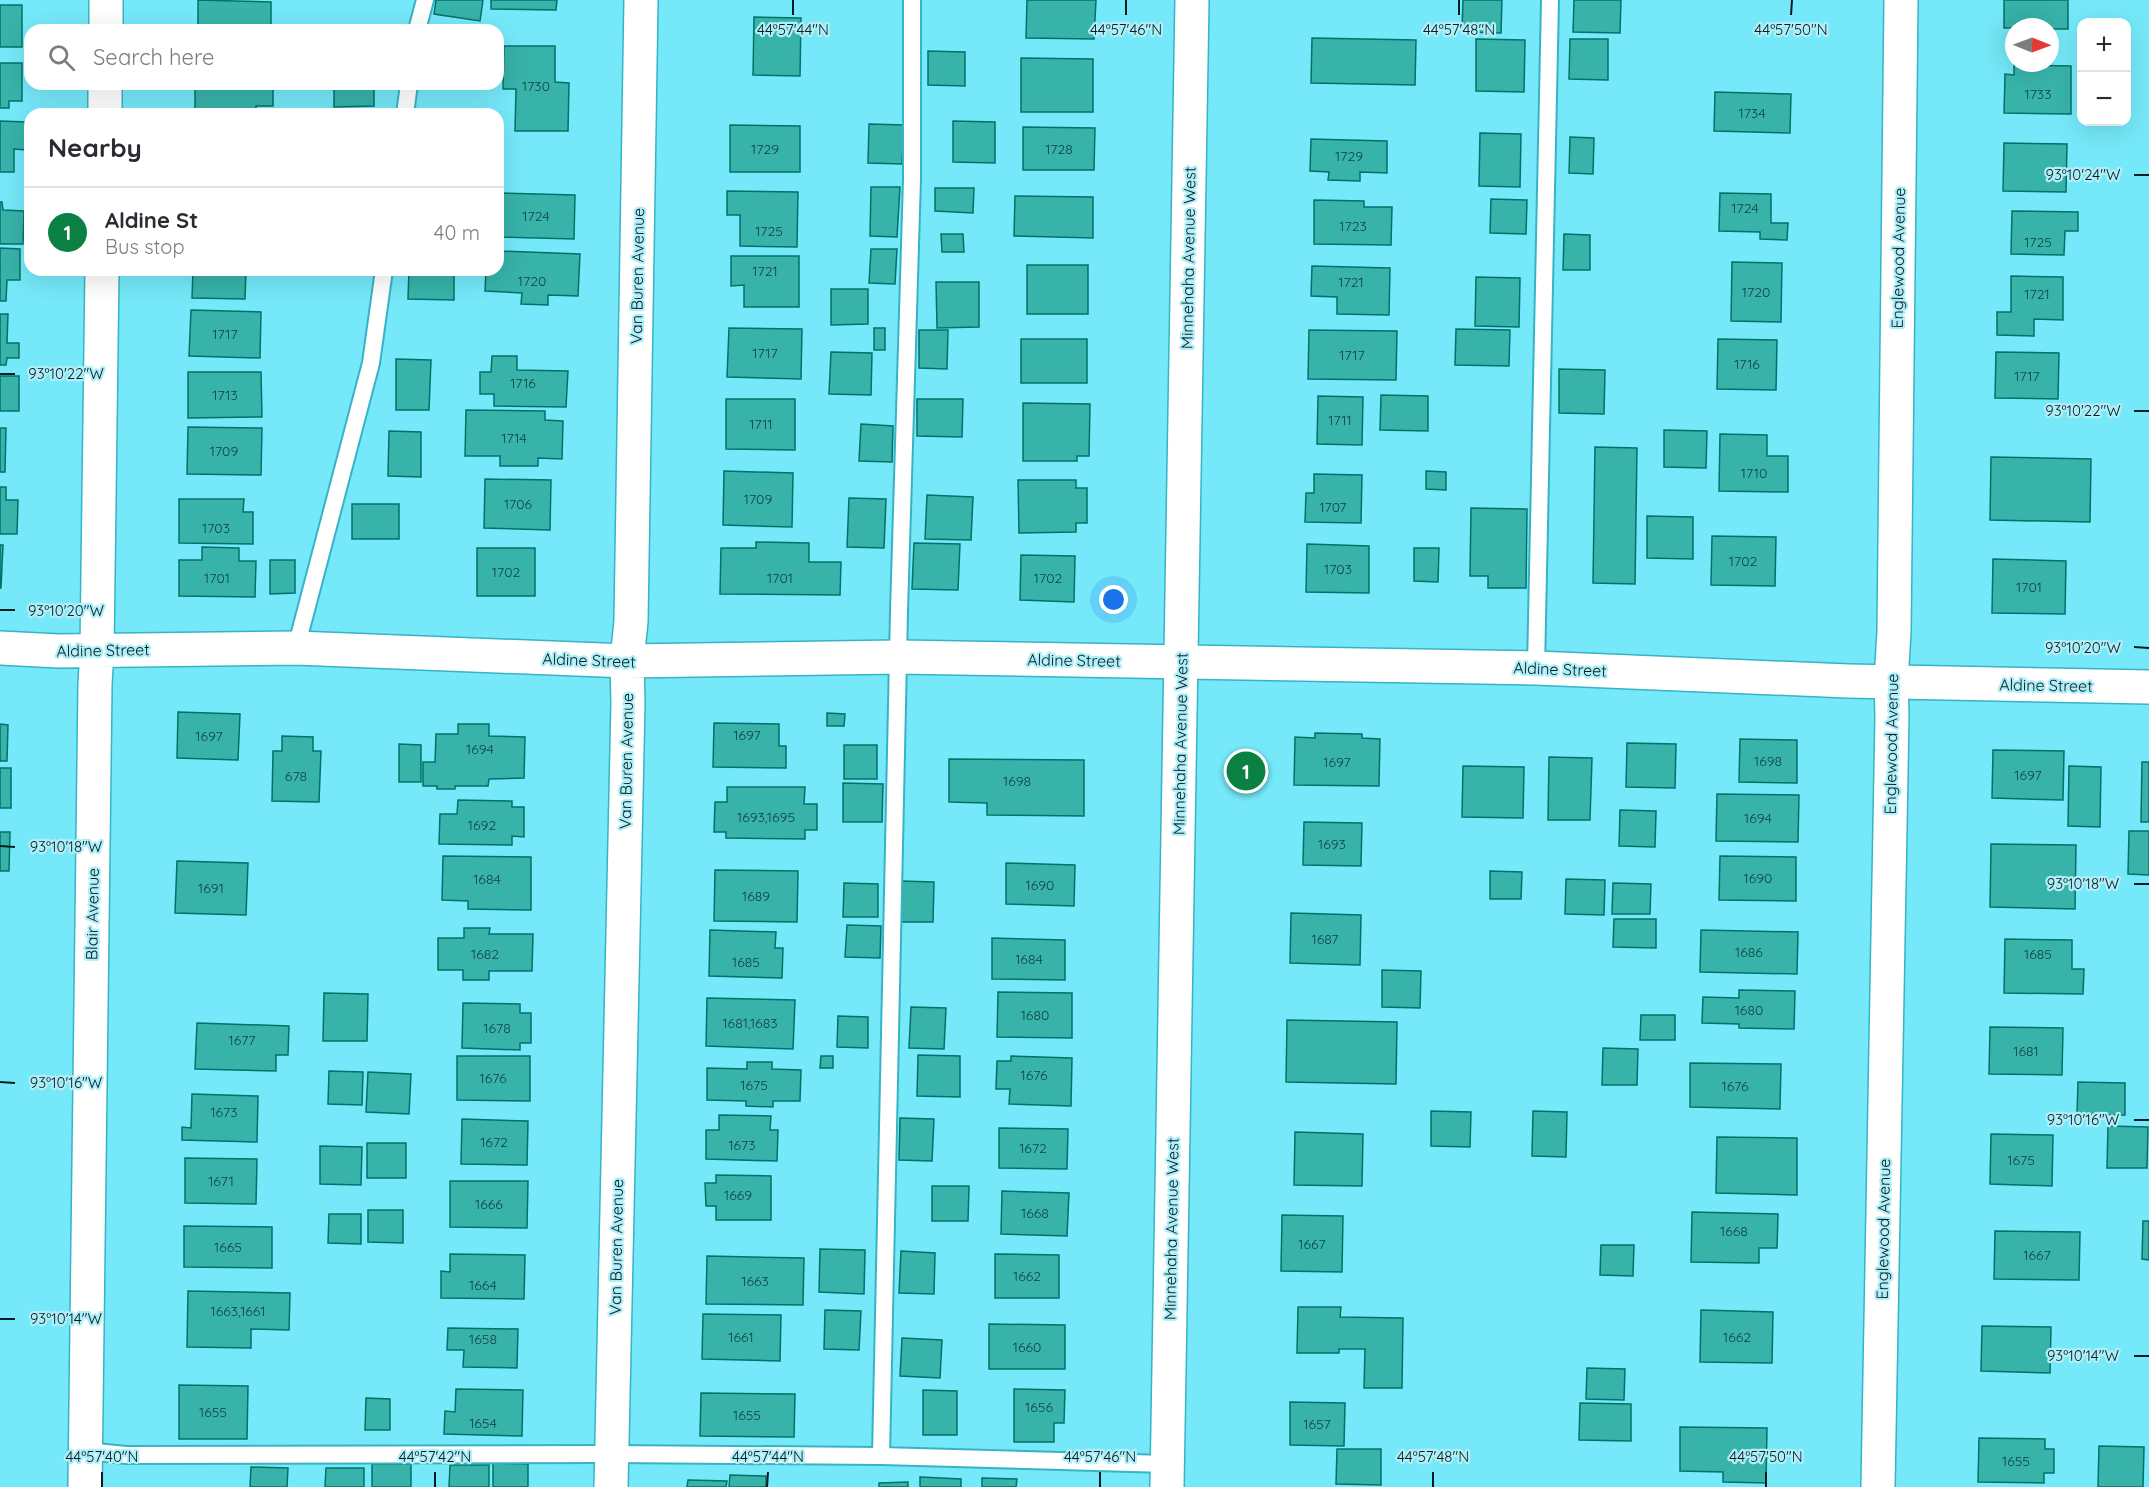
<!DOCTYPE html>
<meta charset="utf-8">
<style>
body{margin:0;font-family:Quicksand,sans-serif;background:#f2f2f3;color:#2b2b33}
.controls{position:absolute;right:18px;top:18px;display:grid;overflow:hidden;border-radius:12px;box-shadow:0 6px 24px #0002}
.controls button{width:54px;height:54px;display:grid;place-items:center;padding:0;border:0;border-bottom:2px solid #e1e1e2;background:#fff;color:#2b2b33;font:30px sans-serif}
.compass{position:absolute;left:2005px;top:18px;width:54px;height:54px;border-radius:50%;background:#fff;box-shadow:0 6px 24px #0002;rotate:91deg}
.you{position:absolute;left:1114px;top:600px;width:21px;height:21px;margin:-15px;border:4px solid #fff;border-radius:50%;background:#1a73e8;box-shadow:0 0 0 9px #1a73e833}
.badge{display:grid;place-items:center;width:39px;height:39px;border-radius:50%;background:#0b8043;color:#fff;font-size:20px;font-weight:700}
.pin{position:absolute;translate:-50% -50%;border:3px solid #fff;box-shadow:0 2px 6px #0006}
.list{margin:0;padding:0;list-style:none}
h2{display:flex;justify-content:space-between;align-items:center;height:78px;margin:0;padding:0 24px;font-size:26px}
h2 small{font-size:20px;font-weight:400;color:#7c7c81}
.list li{display:grid;grid-template-columns:39px 1fr auto;gap:18px;align-items:center;box-sizing:border-box;height:90px;padding:0 24px;border-top:2px solid #e1e1e2}
.list b{display:block;font-size:22px;white-space:nowrap}
.list p{margin:0;font-size:20px;white-space:nowrap;color:#7c7c81}
.list em{font-size:20px;font-style:normal;color:#7c7c81}
.icon{flex:none;width:33px;height:33px;fill:none;stroke:currentColor;stroke-width:2;stroke-linecap:round;stroke-linejoin:round}
.map{position:relative;flex:none;width:2149px;height:1487px;overflow:hidden}
.search{position:absolute;background:#fff;box-shadow:0 6px 24px #0002;left:24px;top:24px;width:480px;height:66px;display:flex;align-items:center;gap:15px;box-sizing:border-box;padding:0 21px;border-radius:18px;color:#7c7c81;font-size:22px}
.panel{position:absolute;background:#fff;box-shadow:0 6px 24px #0002;left:24px;top:108px;width:480px;height:168px;border-radius:18px}
.map>svg:first-child{display:block}
</style>
<div class="map">
<svg width="2149" height="1487" viewBox="0 0 2149 1487">
<rect width="100%" height="100%" fill="#75e9f9"/>
<path fill="#37b3aa" stroke="#03716b" stroke-width="1.5" d="M198,0L271,2V30H198Z
M436,0H483L480,21L434,14Z
M491,0H557L556,10L491,9Z
M1027,0H1096L1094,39L1026,38Z
M1463,0H1502L1501,33L1462,32Z
M1574,0H1621L1620,33L1573,32Z
M2004,0H2068V29H2050V27L2004,28Z
M0,5H22V47H0Z
M754,17L801,18L800,76L753,75Z
M339,25L374,26V30H339Z
M1312,38L1416,40L1415,85L1311,83Z
M1476,39L1525,40L1524,92L1476,91Z
M1570,39H1608V80L1569,79Z
M504,46H555V82L569,83L568,131H515L516,89H503Z
M928,51L965,52V86L928,85Z
M1021,58L1093,59V112H1021Z
M0,63H22V101H9V108H0Z
M2014,65L2071,66V114L2004,113L2005,74L2014,75Z
M195,84H273V106H256V114H195Z
M334,84H374V106L334,107Z
M1715,92L1791,94L1790,133L1714,131Z
M0,121L26,122V150L14,149V172H0Z
M953,121L995,122V163L953,162Z
M869,124L904,125L902,164L868,163Z
M730,125L800,126V172H730Z
M1023,127L1095,128L1094,170H1023Z
M1480,133L1521,134L1520,187L1479,186Z
M1570,137L1594,138L1593,174L1569,173Z
M1311,139L1387,141V173L1360,172V181L1328,180L1329,172L1310,171Z
M2004,143L2067,144L2066,192L2003,191Z
M871,187H900L897,237L870,236Z
M935,188H974L973,213L935,211Z
M727,191L798,192L797,247L740,246V215H727Z
M498,193L575,195L574,239L498,237Z
M1720,193L1771,194V223H1788L1787,240L1760,239V232L1719,231Z
M1015,196L1093,197V238L1014,236Z
M1491,199L1527,200L1526,234L1490,233Z
M1314,200L1364,201V207H1392L1391,245L1314,244Z
M0,202H2L3,210L24,211L23,244H0Z
M2012,211L2078,212V231H2065L2064,255L2011,254Z
M941,234H963L964,252H942Z
M1564,234L1590,235V270H1563Z
M0,248L20,249V280H7L6,301H0Z
M871,249H897L895,284L869,283Z
M498,251L580,254L578,296L548,295V305L521,304L522,293L485,291L486,270H498Z
M731,256H799V307H744V285L731,286Z
M1732,262L1782,263L1781,322L1731,321Z
M1027,265H1088V314H1027Z
M1312,266L1390,268L1389,315L1337,314V297L1311,296Z
M193,270H246L245,299L192,298Z
M409,270H454V300L408,299Z
M2011,276L2063,277V320L2034,319V336L1997,335V312H2011Z
M1476,277L1520,278L1519,327L1475,326Z
M936,282H979V327L937,328Z
M831,289H868V324L831,325Z
M191,310L261,312L260,358L189,356Z
M0,314H8L7,343H19V358H7L6,365H0Z
M729,328L802,329L801,379L727,377Z
M874,328H885V350H874Z
M1456,329L1510,330L1509,366L1455,365Z
M919,330H948L947,369L919,368Z
M1309,330L1397,331L1396,380L1308,379Z
M1021,339H1087V383H1021Z
M1718,339L1777,340L1776,390L1717,389Z
M831,352L872,353L871,395L829,394Z
M1996,352L2059,353L2058,399L1995,398Z
M492,356H517V370L568,371L566,407L494,406V394H480V372H491Z
M396,359L431,360L429,410H396Z
M1559,369L1605,370L1604,414L1559,413Z
M188,372H261L262,417L188,418Z
M0,376H19V411H0Z
M1381,395L1428,396V431L1380,430Z
M1318,396L1363,397L1362,445L1317,444Z
M726,399H795V450L726,449Z
M917,399H963L962,437L917,436Z
M1023,403L1090,404L1089,456H1077V461H1023Z
M466,410L545,411V420L563,421L562,459L538,458V466H500V456H465Z
M861,424L893,426L892,462L859,461Z
M188,427L262,428L261,475L187,474Z
M0,428H6L5,472H0Z
M1664,430L1707,431L1706,468L1664,467Z
M389,431L421,432V477L388,476Z
M1720,434L1767,435V456H1788V492L1719,491Z
M1595,447L1637,448L1635,584L1593,583Z
M1991,457L2091,459L2090,522L1990,520Z
M724,471L793,473L792,527L723,525Z
M1426,471L1446,472V490L1426,489Z
M1314,474L1362,475L1361,523L1305,522L1306,493H1314Z
M485,479L551,480L550,530L484,528Z
M1018,480H1076V488H1087V523H1076V532L1019,533Z
M0,487H6V500H18L17,534H0Z
M927,495L973,497L971,540L925,539Z
M849,498L886,499L884,548L847,547Z
M179,499H244L243,512H253V544L179,543Z
M352,504H399V539H352Z
M1471,508L1527,509L1526,588H1488V576H1470Z
M1647,516L1693,517V559L1647,558Z
M1712,536L1776,537L1775,586L1711,585Z
M756,542L809,543V562H841L840,595L720,594L721,548H756Z
M914,543L960,544L958,590L912,589Z
M1307,544L1369,546V593L1306,592Z
M0,545H3L1,588H0Z
M202,547L239,548V561H256L255,597L179,596V560H202Z
M477,548H535V596H477Z
M1414,548H1439L1438,582L1414,581Z
M1021,555L1075,556L1074,602L1020,600Z
M1993,559L2066,561L2065,614L1992,613Z
M270,560H295V593L270,594Z
M178,712L240,714L238,760L177,758Z
M827,713L845,714L844,726H827Z
M714,723L779,724V746H786V768L713,767Z
M0,724L8,725L7,761H0Z
M458,724H489V736L525,737L524,778L489,779L488,786H455V789H437V786H423V762H435L436,734H458Z
M1315,733L1362,734V738L1380,739L1379,786L1294,785L1295,737L1315,738Z
M282,736L313,737V751H321L319,802L272,801L273,751H282Z
M1740,739L1797,740V783L1739,782Z
M1627,743L1676,744L1675,788L1626,787Z
M399,744L421,745V782H399Z
M844,745H877V779H844Z
M1993,750L2064,751L2063,800L1992,798Z
M1549,757L1592,758L1590,820H1548Z
M949,759L1084,760V816L987,815V803L949,802Z
M2142,762H2149V822H2141Z
M1463,766L1524,767L1523,818L1462,817Z
M2069,766L2101,767L2100,827L2068,826Z
M0,768H11V808H0Z
M843,783L883,784L882,822H843Z
M727,787H805L804,804H817V830H805V839L726,838V832H714L715,802H727Z
M1717,794L1799,795L1798,842L1716,841Z
M458,800L512,801V807H524V837L512,836V845L439,844L440,814H457Z
M1620,810L1656,811L1655,847L1619,846Z
M1304,822L1362,823L1361,866L1303,865Z
M2129,831H2149V875L2128,874Z
M0,832H10L9,871H0Z
M1991,844L2076,845L2075,909L1990,907Z
M443,856L531,857V910L468,909V901L442,900Z
M1720,856L1796,857V901L1719,900Z
M177,861L248,863L246,915L175,913Z
M1006,863L1075,865L1074,906L1006,904Z
M715,870L798,871L797,922L714,921Z
M1490,871L1522,872L1521,899H1490Z
M1566,879L1605,880L1604,915L1565,914Z
M901,881L934,882L933,922H900Z
M844,883L878,884V917H843Z
M1613,883L1651,884L1650,914H1612Z
M1291,913L1361,915L1360,965L1290,963Z
M1614,919H1656V948L1613,947Z
M847,925L881,926L880,958L845,957Z
M464,928H490L489,934H533L532,971H489V980H463V970H438V938H464Z
M710,930L776,932L775,948H783L782,978L709,976Z
M1701,930L1798,932L1797,974L1700,972Z
M992,938L1065,940V980L992,979Z
M2005,939L2072,940V969H2084L2083,994L2004,993Z
M1382,970L1421,971L1420,1008L1382,1007Z
M1739,990L1795,991L1794,1029L1739,1028V1024L1702,1023L1703,997L1739,998Z
M998,992L1072,993V1038L997,1037Z
M324,993L368,994L367,1041H323Z
M707,998L795,1000L793,1049L706,1046Z
M463,1003L520,1004V1013H531V1043H520V1050L462,1048Z
M911,1007L946,1008L944,1049L909,1048Z
M1641,1015H1675V1040H1640Z
M838,1016L868,1017V1048L837,1047Z
M1287,1020L1397,1022L1396,1084L1286,1082Z
M197,1023L289,1026L288,1055H276V1071L195,1069Z
M1990,1027L2063,1028L2062,1075L1989,1074Z
M1603,1048L1638,1049L1637,1085H1602Z
M918,1055L960,1056V1097L917,1096Z
M457,1056H530V1101L457,1100Z
M821,1056H833V1068H820Z
M1011,1056L1072,1058L1071,1106L1009,1104L1010,1089H996L997,1061H1011Z
M747,1062H772V1069L801,1070L800,1101H773V1107L746,1106V1101L707,1100V1068L747,1069Z
M1690,1063L1781,1064L1780,1109L1690,1107Z
M329,1071L363,1072L362,1105L328,1104Z
M368,1072L411,1074L409,1114L366,1112Z
M2078,1082L2125,1083V1115H2077Z
M192,1094L258,1096L257,1142L182,1140V1127L191,1128Z
M1431,1111L1471,1112L1470,1147L1431,1146Z
M1533,1111L1567,1112L1566,1157L1532,1156Z
M719,1115L771,1116L770,1130H778L777,1161L706,1159V1130H719Z
M900,1118L934,1119L932,1161L899,1160Z
M462,1119L528,1121L527,1165L461,1164Z
M2108,1126L2148,1127L2147,1168H2107Z
M999,1128L1068,1129L1067,1169L999,1168Z
M1295,1132L1363,1134L1362,1186L1294,1185Z
M1991,1134L2053,1135L2052,1186L1990,1184Z
M1717,1137L1797,1138V1195L1716,1193Z
M367,1143H406V1178H367Z
M320,1146L362,1147L361,1185L320,1184Z
M185,1158L257,1159L256,1204L185,1203Z
M716,1175L771,1176V1220H716V1206H706L705,1183H716Z
M450,1181H528L527,1228L450,1227Z
M932,1186H969L968,1221H932Z
M1002,1191L1069,1193L1067,1236L1001,1234Z
M368,1210H403V1243L368,1242Z
M1692,1212L1778,1214L1777,1248H1759V1263L1691,1262Z
M329,1214H361V1244L328,1243Z
M1282,1215L1343,1216L1342,1272L1281,1271Z
M2143,1221H2149V1260L2142,1259Z
M184,1226L272,1227V1268L184,1267Z
M1995,1231L2080,1232L2079,1280L1994,1279Z
M1601,1245H1634L1633,1276L1600,1275Z
M820,1249L865,1250L864,1294L819,1292Z
M901,1251L935,1253L934,1294L899,1293Z
M450,1254L525,1255L524,1299L441,1298V1271L450,1272Z
M995,1254L1059,1255V1298H995Z
M707,1256L804,1258L803,1305L706,1304Z
M188,1291L290,1293L289,1330L251,1329V1348L187,1347Z
M1298,1307H1341L1340,1317L1403,1318L1402,1388H1364L1365,1349H1339V1353H1297Z
M825,1310L861,1311L859,1350L824,1349Z
M1701,1310L1773,1312L1772,1363L1700,1362Z
M703,1314L781,1315L780,1361L702,1359Z
M989,1324L1065,1325V1369H989Z
M1982,1326L2051,1327L2050,1373L1981,1371Z
M448,1328L518,1329L517,1368L463,1367L464,1350H447Z
M902,1338L942,1340L940,1378L900,1376Z
M1587,1368L1625,1369L1624,1400L1586,1399Z
M179,1385L248,1386L247,1439H179Z
M456,1389L523,1390L522,1436L444,1434L445,1411L455,1412Z
M1014,1389L1065,1390L1064,1423H1054V1442H1014Z
M923,1390L957,1391V1435H923Z
M701,1393L795,1394L794,1437L700,1436Z
M366,1398L390,1399V1430H365Z
M1290,1402L1345,1403L1344,1446L1290,1445Z
M1580,1403L1631,1404V1441L1579,1440Z
M1680,1427L1767,1428L1766,1483L1723,1482V1472L1680,1471Z
M1979,1438L2045,1439V1449H2054V1473H2044V1483L1978,1482Z
M2099,1446L2144,1447L2143,1487H2098Z
M1337,1449H1381V1485L1336,1484Z
M493,1463L528,1464V1487H493Z
M372,1464H411V1487H372Z
M450,1465H489V1487H449Z
M251,1467L288,1468L287,1487H250Z
M326,1468H364V1487H325Z
M730,1475L766,1476V1487H729Z
M920,1477L961,1479V1487H920Z
M982,1478L1017,1479L1016,1487H982Z
M688,1480L727,1481L726,1487H687Z
M908,1482V1487H879V1483Z"/>
<g fill="none" stroke-linecap="round" stroke-linejoin="round">
<g stroke="#38b3c3" stroke-width="20">
<path id="lane" d="M417,30L425,0
M405,114L409,84
M296,648L371,363L384,270
M1536,668L1550,0
M86,1451L126,1455L611,1454L881,1456L1167,1464
M881,1456L899,611L912,179V0"/>
</g>
<g stroke="#38b3c3" stroke-width="36">
<path id="street" d="M106,30V0
M105,114V84
M0,648L59,651L296,648L627,661L899,657L1536,668L1848,681L2149,687
M85,1487L95,684L97,650L102,270
M611,1487L628,703L627,661L631,621L641,0
M1878,1487L1892,717L1891,681L1894,632L1901,0"/>
</g>
<g stroke="#38b3c3" stroke-width="36">
<path id="secondary" d="M1167,1487L1192,0"/>
</g>
<use href="#lane" stroke="#fff" stroke-width="16"/>
<use href="#street" stroke="#fff" stroke-width="33"/>
<use href="#secondary" stroke="#fff" stroke-width="33"/>
</g>
<path fill="none" stroke="#051e22" stroke-width="2" d="M793,15V0M1126,15V0M1459,15V0M1791,15L1792,0M2134,175H2149M0,374H15M2134,411H2149M0,610H15M2134,647L2149,648M0,846L15,847M2134,884H2149M0,1082L15,1083M2134,1120H2149M0,1319H15M2134,1356H2149M102,1487V1472M435,1487V1472M767,1487L768,1472M1100,1487V1472M1433,1487V1472M1766,1487V1472"/>
<g text-anchor="middle" stroke-width="4.5" stroke-linejoin="round" paint-order="stroke">
<g font-size="14" fill="#124344">
<text x="536" y="91">1730</text>
<text x="2038" y="99">1733</text>
<text x="1752" y="118">1734</text>
<text x="765" y="154">1729</text>
<text x="1059" y="154">1728</text>
<text x="1349" y="161">1729</text>
<text x="1745" y="213">1724</text>
<text x="536" y="221">1724</text>
<text x="1353" y="231">1723</text>
<text x="769" y="236">1725</text>
<text x="2038" y="247">1725</text>
<text x="765" y="276">1721</text>
<text x="532" y="286">1720</text>
<text x="1351" y="287">1721</text>
<text x="1756" y="297">1720</text>
<text x="2037" y="299">1721</text>
<text x="225" y="339">1717</text>
<text x="765" y="358">1717</text>
<text x="1352" y="360">1717</text>
<text x="1747" y="369">1716</text>
<text x="2027" y="381">1717</text>
<text x="523" y="388">1716</text>
<text x="225" y="400">1713</text>
<text x="1340" y="425">1711</text>
<text x="761" y="429">1711</text>
<text x="514" y="443">1714</text>
<text x="224" y="456">1709</text>
<text x="1754" y="478">1710</text>
<text x="758" y="504">1709</text>
<text x="518" y="509">1706</text>
<text x="1333" y="512">1707</text>
<text x="216" y="533">1703</text>
<text x="1743" y="566">1702</text>
<text x="1338" y="574">1703</text>
<text x="506" y="577">1702</text>
<text x="217" y="583">1701</text>
<text x="780" y="583">1701</text>
<text x="1048" y="583">1702</text>
<text x="2029" y="592">1701</text>
<text x="747" y="740">1697</text>
<text x="209" y="741">1697</text>
<text x="480" y="754">1694</text>
<text x="1768" y="766">1698</text>
<text x="1337" y="767">1697</text>
<text x="2028" y="780">1697</text>
<text x="296" y="781">678</text>
<text x="1017" y="786">1698</text>
<text x="766" y="822">1693,1695</text>
<text x="1758" y="823">1694</text>
<text x="482" y="830">1692</text>
<text x="1332" y="849">1693</text>
<text x="1758" y="883">1690</text>
<text x="487" y="884">1684</text>
<text x="1040" y="890">1690</text>
<text x="211" y="893">1691</text>
<text x="756" y="901">1689</text>
<text x="1325" y="944">1687</text>
<text x="1749" y="957">1686</text>
<text x="485" y="959">1682</text>
<text x="2038" y="959">1685</text>
<text x="1029" y="964">1684</text>
<text x="746" y="967">1685</text>
<text x="1749" y="1015">1680</text>
<text x="1035" y="1020">1680</text>
<text x="750" y="1028">1681,1683</text>
<text x="497" y="1033">1678</text>
<text x="242" y="1045">1677</text>
<text x="2026" y="1056">1681</text>
<text x="1034" y="1080">1676</text>
<text x="493" y="1083">1676</text>
<text x="754" y="1090">1675</text>
<text x="1735" y="1091">1676</text>
<text x="224" y="1117">1673</text>
<text x="494" y="1147">1672</text>
<text x="742" y="1150">1673</text>
<text x="1033" y="1153">1672</text>
<text x="2021" y="1165">1675</text>
<text x="221" y="1186">1671</text>
<text x="738" y="1200">1669</text>
<text x="489" y="1209">1666</text>
<text x="1035" y="1218">1668</text>
<text x="1734" y="1236">1668</text>
<text x="1312" y="1249">1667</text>
<text x="228" y="1252">1665</text>
<text x="2037" y="1260">1667</text>
<text x="1027" y="1281">1662</text>
<text x="755" y="1286">1663</text>
<text x="483" y="1290">1664</text>
<text x="238" y="1316">1663,1661</text>
<text x="741" y="1342">1661</text>
<text x="1737" y="1342">1662</text>
<text x="483" y="1344">1658</text>
<text x="1027" y="1352">1660</text>
<text x="1039" y="1412">1656</text>
<text x="213" y="1417">1655</text>
<text x="747" y="1420">1655</text>
<text x="483" y="1428">1654</text>
<text x="1317" y="1429">1657</text>
<text x="2016" y="1466">1655</text>
</g>
<g font-size="16" fill="#051e22" stroke="#b0eef8">
<text transform="translate(1188 258) rotate(-89)" y="6">Minnehaha Avenue West</text>
<text transform="translate(1898 258) rotate(-89)" y="6">Englewood Avenue</text>
<text transform="translate(637 276) rotate(-89)" y="6">Van Buren Avenue</text>
<text transform="translate(103 650) rotate(-1)" y="6">Aldine Street</text>
<text transform="translate(589 660) rotate(2)" y="6">Aldine Street</text>
<text transform="translate(1074 660) rotate(1)" y="6">Aldine Street</text>
<text transform="translate(1560 669) rotate(2)" y="6">Aldine Street</text>
<text transform="translate(2046 685) rotate(1)" y="6">Aldine Street</text>
<text transform="translate(1180 744) rotate(-89)" y="6">Minnehaha Avenue West</text>
<text transform="translate(1891 744) rotate(-89)" y="6">Englewood Avenue</text>
<text transform="translate(626 761) rotate(-89)" y="6">Van Buren Avenue</text>
<text transform="translate(92 914) rotate(-89)" y="6">Blair Avenue</text>
<text transform="translate(1171 1229) rotate(-89)" y="6">Minnehaha Avenue West</text>
<text transform="translate(1883 1229) rotate(-89)" y="6">Englewood Avenue</text>
<text transform="translate(616 1247) rotate(-89)" y="6">Van Buren Avenue</text>
</g>
</g>
<g font-size="15" text-anchor="middle" fill="#051e22" stroke="#b0eef8" stroke-width="4.5" stroke-linejoin="round" paint-order="stroke">
<text x="793" y="35">44°57'44"N</text>
<text x="1126" y="35">44°57'46"N</text>
<text x="1459" y="35">44°57'48"N</text>
<text x="1791" y="35">44°57'50"N</text>
<text x="2083" y="180">93°10'24"W</text>
<text x="66" y="379">93°10'22"W</text>
<text x="2083" y="416">93°10'22"W</text>
<text x="66" y="616">93°10'20"W</text>
<text x="2083" y="653">93°10'20"W</text>
<text x="66" y="852">93°10'18"W</text>
<text x="2083" y="889">93°10'18"W</text>
<text x="66" y="1088">93°10'16"W</text>
<text x="2083" y="1125">93°10'16"W</text>
<text x="66" y="1324">93°10'14"W</text>
<text x="2083" y="1361">93°10'14"W</text>
<text x="102" y="1462">44°57'40"N</text>
<text x="435" y="1462">44°57'42"N</text>
<text x="768" y="1462">44°57'44"N</text>
<text x="1100" y="1462">44°57'46"N</text>
<text x="1433" y="1462">44°57'48"N</text>
<text x="1766" y="1462">44°57'50"N</text>
</g>
</svg>
<div class="controls">
<button>+</button>
<button>−</button>
</div>
<svg class="compass" viewBox="-18 -18 36 36"><path d="M0-13l5 13h-10z" fill="#e53935"/><path d="M0 13l5-13h-10z" fill="#7c7c81"/></svg>
<div class="you"></div>
<div class="pin badge" style="left:1246px;top:771px">1</div>
<div class="search"><svg class="icon" aria-label="search" viewBox="0 0 24 24"><circle cx="10" cy="10" r="6"/><path d="M15 15l6 6"/></svg>Search here</div>
<section class="panel">
<h2>Nearby<small></small></h2>
<ul class="list">
<li><span class="badge">1</span><div><b>Aldine St</b><p>Bus stop</p></div><em>40 m</em></li>
</ul>
</section>
</div>
